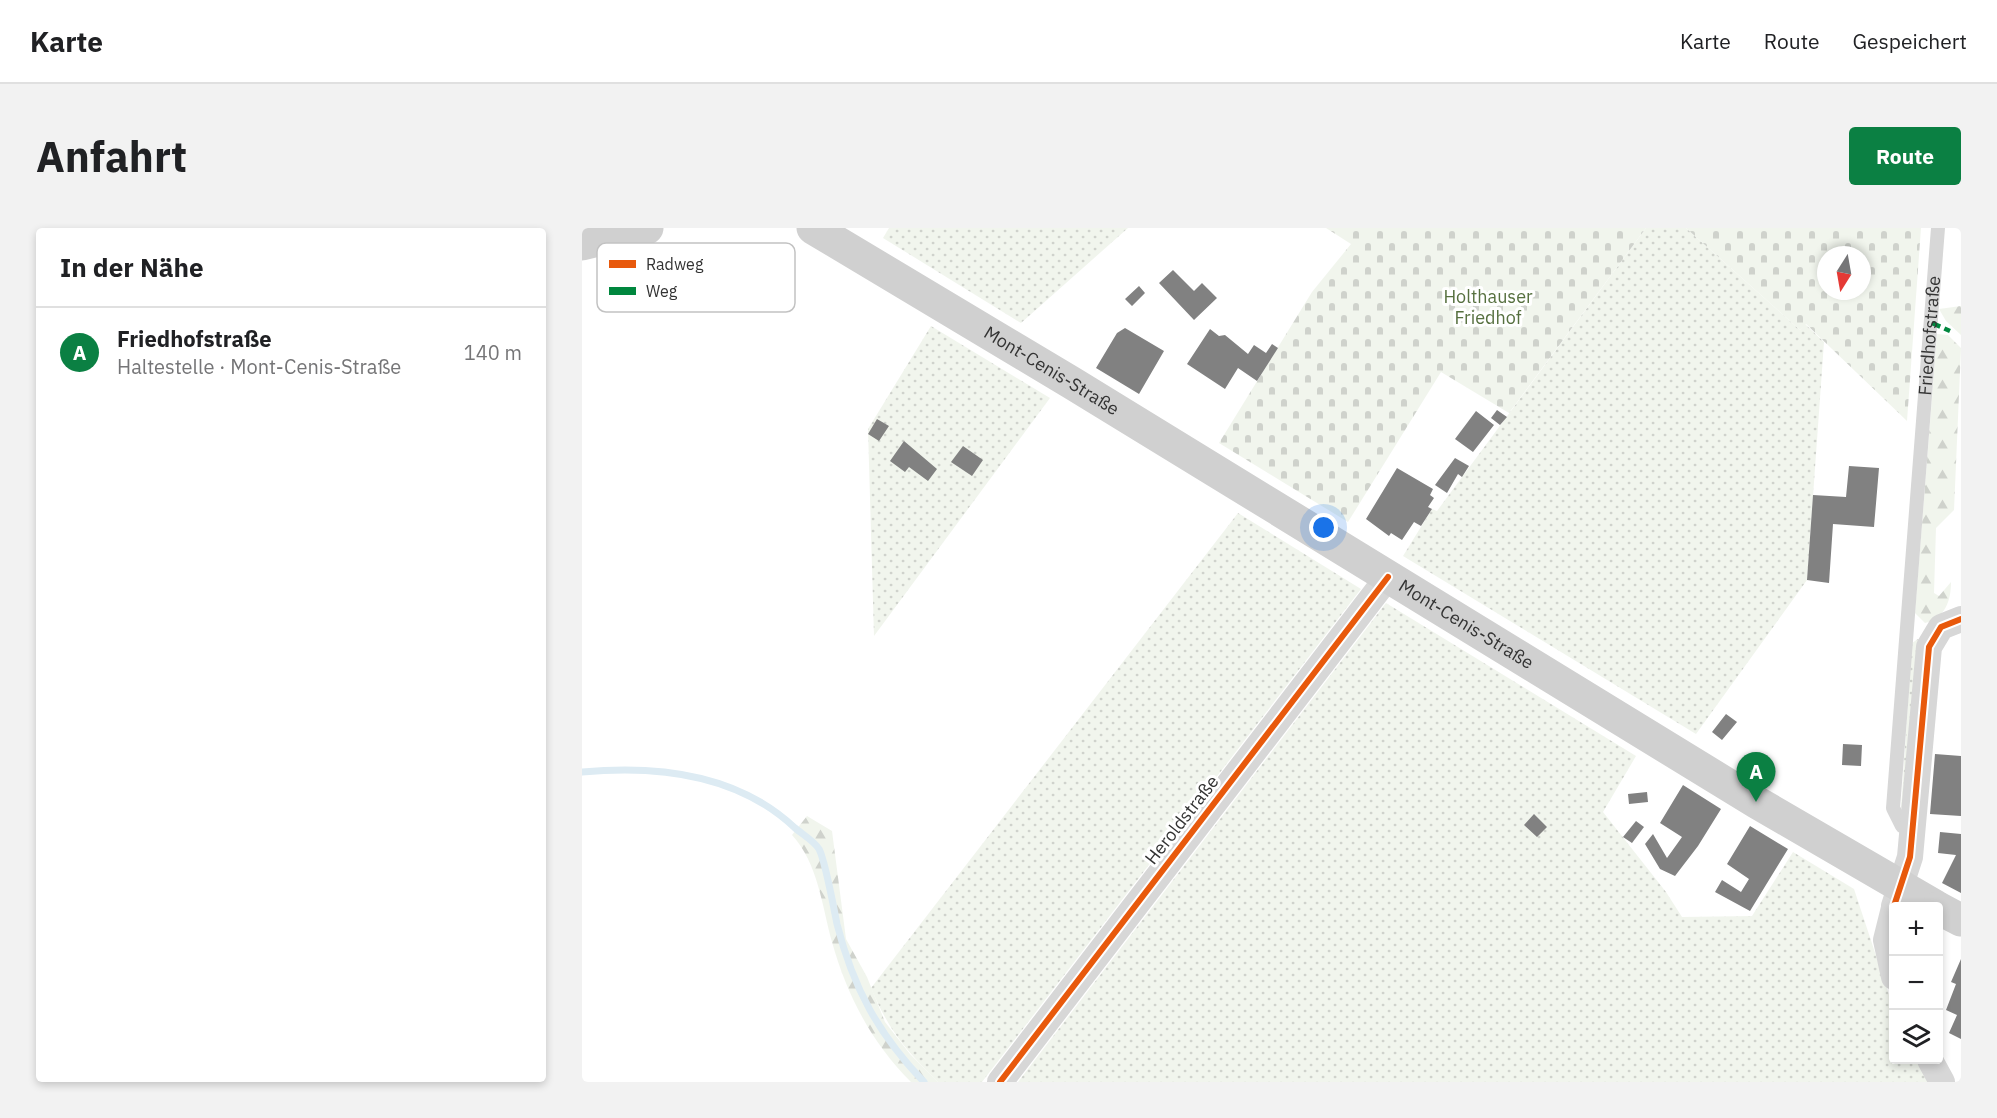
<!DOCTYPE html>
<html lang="de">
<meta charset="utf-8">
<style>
body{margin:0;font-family:"IBM Plex Sans",sans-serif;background:#f2f2f2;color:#202124}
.controls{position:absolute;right:18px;bottom:18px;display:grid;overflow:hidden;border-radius:6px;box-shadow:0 3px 9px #0003}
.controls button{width:54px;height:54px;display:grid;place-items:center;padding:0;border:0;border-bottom:2px solid #e0e0e0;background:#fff;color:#202124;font:30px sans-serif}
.compass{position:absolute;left:1235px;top:18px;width:54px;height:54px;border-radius:50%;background:#fff;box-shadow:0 3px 9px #0003;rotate:191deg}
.you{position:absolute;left:742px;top:300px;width:21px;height:21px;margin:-15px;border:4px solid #fff;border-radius:50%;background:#1a73e8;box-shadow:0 0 0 9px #1a73e833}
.badge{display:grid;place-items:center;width:39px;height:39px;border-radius:50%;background:#0b8043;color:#fff;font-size:20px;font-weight:700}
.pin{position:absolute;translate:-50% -50px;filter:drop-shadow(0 2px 3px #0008)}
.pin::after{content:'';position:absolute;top:32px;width:21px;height:18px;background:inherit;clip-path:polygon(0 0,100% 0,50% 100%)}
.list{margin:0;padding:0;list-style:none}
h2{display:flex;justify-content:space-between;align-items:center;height:78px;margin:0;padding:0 24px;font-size:26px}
h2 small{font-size:20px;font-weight:400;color:#757577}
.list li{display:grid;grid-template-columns:39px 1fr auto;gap:18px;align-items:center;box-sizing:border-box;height:90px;padding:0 24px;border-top:2px solid #e0e0e0}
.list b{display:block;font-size:22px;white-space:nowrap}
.list p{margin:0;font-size:20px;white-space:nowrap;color:#757577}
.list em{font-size:20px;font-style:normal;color:#757577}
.icon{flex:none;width:33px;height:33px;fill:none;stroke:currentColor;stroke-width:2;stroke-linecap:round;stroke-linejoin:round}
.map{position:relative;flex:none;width:1379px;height:854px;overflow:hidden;border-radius:6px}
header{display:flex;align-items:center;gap:36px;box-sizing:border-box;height:84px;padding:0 30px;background:#fff;border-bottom:2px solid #e0e0e0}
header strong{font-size:28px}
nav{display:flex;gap:33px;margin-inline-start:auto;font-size:21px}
.intro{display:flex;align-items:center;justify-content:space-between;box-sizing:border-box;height:144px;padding:0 36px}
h1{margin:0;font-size:42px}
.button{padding:15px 27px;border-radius:6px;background:#0b8043;color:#fff;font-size:21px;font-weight:700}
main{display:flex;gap:36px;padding:0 36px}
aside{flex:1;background:#fff;border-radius:6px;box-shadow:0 3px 9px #0003}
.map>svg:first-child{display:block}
</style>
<header>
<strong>Karte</strong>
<nav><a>Karte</a><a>Route</a><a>Gespeichert</a></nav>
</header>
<div class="intro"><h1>Anfahrt</h1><a class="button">Route</a></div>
<main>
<aside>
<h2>In der Nähe<small></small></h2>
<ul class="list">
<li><span class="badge">A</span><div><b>Friedhofstraße</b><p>Haltestelle · Mont-Cenis-Straße</p></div><em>140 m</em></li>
</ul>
</aside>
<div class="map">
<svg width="1379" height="854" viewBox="0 0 1379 854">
<defs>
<pattern id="grass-dots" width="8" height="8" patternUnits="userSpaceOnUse" patternTransform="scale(1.5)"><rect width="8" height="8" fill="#f1f5ed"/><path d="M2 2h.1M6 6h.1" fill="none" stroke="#cfd2cc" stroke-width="1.8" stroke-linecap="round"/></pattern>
<pattern id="forest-firs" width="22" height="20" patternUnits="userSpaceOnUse" patternTransform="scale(1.5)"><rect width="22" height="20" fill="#f1f5ed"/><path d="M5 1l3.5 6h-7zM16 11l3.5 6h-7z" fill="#cfd2cc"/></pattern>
<pattern id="cemetery-stones" width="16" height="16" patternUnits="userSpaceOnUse" patternTransform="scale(1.5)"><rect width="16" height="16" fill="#f1f5ed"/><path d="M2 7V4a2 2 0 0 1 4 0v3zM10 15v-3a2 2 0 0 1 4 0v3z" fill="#cfd2cc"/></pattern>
</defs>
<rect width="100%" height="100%" fill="#fff"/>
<path fill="url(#grass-dots)" d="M307,0H546L439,95L301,10Z
M1064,0H1104L1218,102L1223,96L1242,114L1225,352L1114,506L821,328L850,281L855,283Z
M349,98L468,170L292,408L286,201Z
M656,285L779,361L400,854H356C323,821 307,803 289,760Z
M804,375L1054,528L1021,584L1084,664L1100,689L1170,688L1211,624L1272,661L1311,779L1312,832H1336L1349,854H436Z
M1336,411L1338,412L1321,582L1319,579L1330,415Z"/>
<path fill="url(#forest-firs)" d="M1379,78V107L1364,93L1357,81Z
M1355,106L1366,107L1379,120L1372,282L1354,300L1352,365L1357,368L1369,354C1369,373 1363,390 1343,395L1333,385Z
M225,588L250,603L264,711L285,749L303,794L328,826L356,854H329C290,815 265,768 250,714C240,678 236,635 210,607Z"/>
<path fill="url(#cemetery-stones)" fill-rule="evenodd" d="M744,0H1064L927,185L859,144L766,294L637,215L730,64L769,16Z
M1104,0H1339L1325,193L1224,96L1218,102ZM1244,27H1280V63H1244Z"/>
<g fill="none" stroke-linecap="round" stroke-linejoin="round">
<path stroke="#ddebf3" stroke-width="7" d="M0,544C75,537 156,546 213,600C220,606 232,613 237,621C243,632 252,681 255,696C271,760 297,807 342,854"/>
</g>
<path fill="#818181" d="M591,42L612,63L620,55L635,70L612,92L577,55Z
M557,58L563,65L550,78L543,71Z
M543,100L582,123L557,166L514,140L535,105Z
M628,101L637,108L643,107L666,126L672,117L684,125L690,116L696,120L675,153L656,140L643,161L605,136Z
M915,182L925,189L918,197L909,190Z
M894,183L912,197L891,224L873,211Z
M295,191L307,198L297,213L286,206Z
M322,213L355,241L346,253L327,239L323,244L308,233Z
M381,218L401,232L390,248L369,234Z
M873,230L887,238L880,249L876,246L865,265L853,257Z
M1267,238L1297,240L1292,299L1251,296L1247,355L1225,352L1231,267L1264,269Z
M815,240L851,261L848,267L852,270L846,279L850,281L839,298L832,294L820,312L809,305L807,308L784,291Z
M1144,486L1155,494L1140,512L1130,504Z
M1261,516L1280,517L1279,538L1260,537Z
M1353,526L1379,528V588L1348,586Z
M1101,557L1139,581L1116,618L1093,648L1078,641L1063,616L1071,606L1085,630L1100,609L1078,595Z
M1065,564L1066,574L1047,576L1046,566Z
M952,586L965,599L955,609L942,597Z
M1054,593L1062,599L1050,615L1041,609Z
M1168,598L1206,621L1168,683L1133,664L1140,652L1159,664L1167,651L1145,636Z
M1358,604L1379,606V665L1360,655L1374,627L1356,625Z
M1379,731V811L1367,805L1375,787L1364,782L1374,756L1369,754Z"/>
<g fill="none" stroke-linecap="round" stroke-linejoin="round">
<path stroke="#d7d7d7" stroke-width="14" id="s1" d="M1332,600L1320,598L1311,580L1356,0"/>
<path stroke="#d7d7d7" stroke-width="26" d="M1312,678L1328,629L1347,419L1359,399L1379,391
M1312,680L1304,712L1312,749
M1348,832L1360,854
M418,854L806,349"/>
<g stroke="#d0d0d0" stroke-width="33">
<path id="s2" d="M231,0L490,155L1174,574L1353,678"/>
<path d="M0,16L65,0"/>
<path d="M1356,680L1379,692"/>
</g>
<path stroke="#00873e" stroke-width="4.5" stroke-dasharray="9 4.5" stroke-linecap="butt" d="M1350,95L1368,103"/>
<g stroke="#fff" stroke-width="10">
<path id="cycleway" d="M1312,678L1328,629L1347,419L1359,399L1379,391
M418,854L806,349"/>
</g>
<use href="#cycleway" stroke="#e8590c" stroke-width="6"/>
</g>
<g text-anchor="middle" stroke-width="6" stroke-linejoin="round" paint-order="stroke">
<g font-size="18" fill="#56703f" stroke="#fff">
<text x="906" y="75">Holthauser<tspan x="906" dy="21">Friedhof</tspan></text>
</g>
<g font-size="18" fill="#333" stroke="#fff">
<text dy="6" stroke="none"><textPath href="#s1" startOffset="506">Friedhofstraße</textPath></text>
<text dy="6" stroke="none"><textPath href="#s2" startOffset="278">Mont-Cenis-Straße</textPath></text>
<text dy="6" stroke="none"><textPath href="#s2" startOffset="764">Mont-Cenis-Straße</textPath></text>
<text transform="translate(600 592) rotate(-52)" y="6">Heroldstraße</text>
</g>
</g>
<rect x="15" y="15" width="198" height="69" rx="9" fill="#fff" stroke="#c2c2c2" stroke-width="1.5"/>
<rect x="27" y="32" width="27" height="8" fill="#e8590c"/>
<rect x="27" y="59" width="27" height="8" fill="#00873e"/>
<g font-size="16" fill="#333">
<text x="64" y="42">Radweg</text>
<text x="64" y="69">Weg</text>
</g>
</svg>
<div class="controls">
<button>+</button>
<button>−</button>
<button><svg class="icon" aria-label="layers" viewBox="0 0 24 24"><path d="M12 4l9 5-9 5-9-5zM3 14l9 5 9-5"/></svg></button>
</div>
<svg class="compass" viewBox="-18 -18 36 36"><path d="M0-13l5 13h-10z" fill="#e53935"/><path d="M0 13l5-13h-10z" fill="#757577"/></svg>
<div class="you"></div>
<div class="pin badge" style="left:1174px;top:574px">A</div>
</div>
</main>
